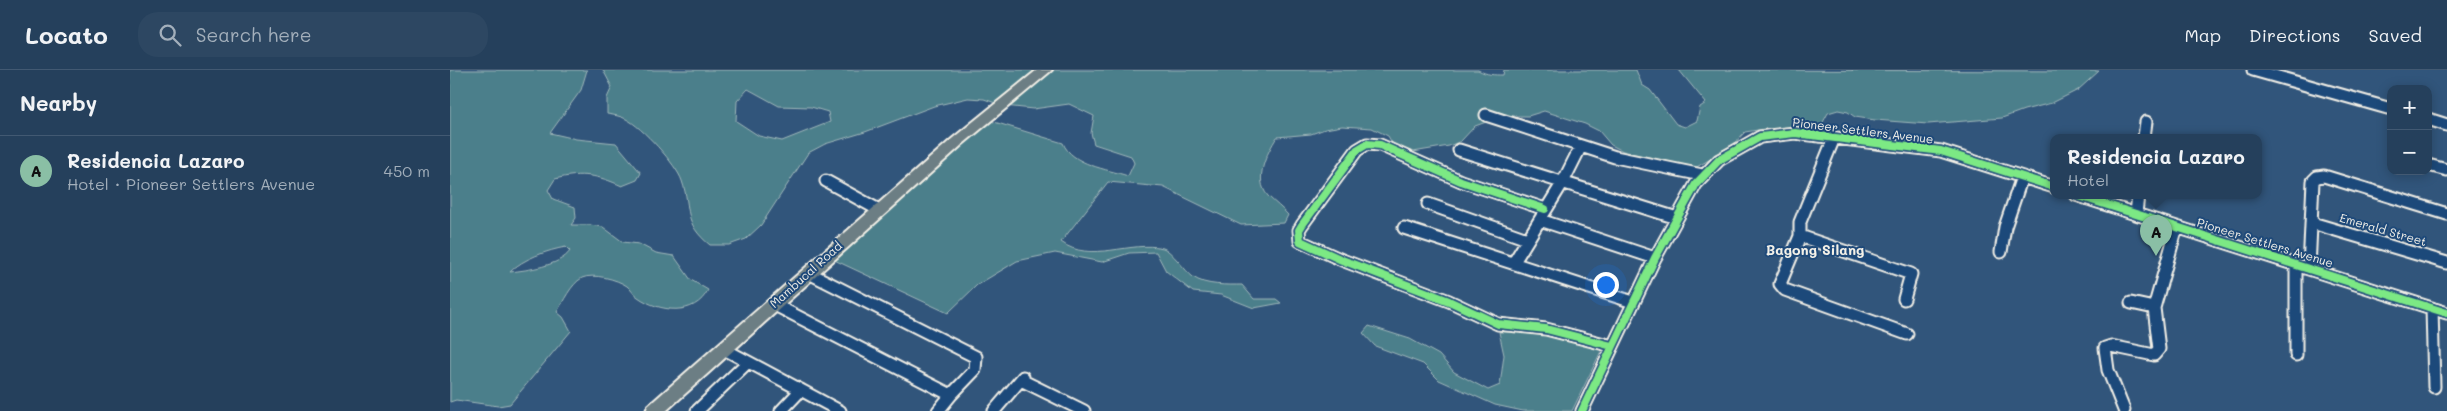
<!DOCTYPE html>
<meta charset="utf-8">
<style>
body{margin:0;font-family:Mali,sans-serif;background:#2d4762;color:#f1f3f6}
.controls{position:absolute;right:15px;top:15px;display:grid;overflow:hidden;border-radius:10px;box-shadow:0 2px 12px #0003}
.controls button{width:45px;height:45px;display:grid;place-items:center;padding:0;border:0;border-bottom:1px solid #425972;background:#25405c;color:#f1f3f6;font:25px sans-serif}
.you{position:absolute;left:1155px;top:214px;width:18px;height:18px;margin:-12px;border:4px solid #fff;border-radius:50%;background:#1a73e8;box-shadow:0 0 0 8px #1a73e833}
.badge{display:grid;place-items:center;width:32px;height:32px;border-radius:50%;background:#8abfa5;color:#111;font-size:16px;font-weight:700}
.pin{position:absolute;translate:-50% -41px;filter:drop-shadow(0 1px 2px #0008)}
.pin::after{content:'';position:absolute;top:26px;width:18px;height:15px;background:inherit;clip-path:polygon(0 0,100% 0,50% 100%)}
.popup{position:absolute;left:1600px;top:64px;width:212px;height:65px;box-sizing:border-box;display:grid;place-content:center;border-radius:10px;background:#25405c;filter:drop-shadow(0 1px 4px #0005);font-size:16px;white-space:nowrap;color:#a3afbb}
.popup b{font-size:19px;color:#f1f3f6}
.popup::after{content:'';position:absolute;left:50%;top:100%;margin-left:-10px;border:10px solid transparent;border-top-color:#25405c}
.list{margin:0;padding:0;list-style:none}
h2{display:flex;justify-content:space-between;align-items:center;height:65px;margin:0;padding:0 20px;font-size:21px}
h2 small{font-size:16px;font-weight:400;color:#a3afbb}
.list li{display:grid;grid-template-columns:32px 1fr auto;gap:15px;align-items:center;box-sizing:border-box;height:70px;padding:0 20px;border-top:1px solid #425972}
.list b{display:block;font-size:19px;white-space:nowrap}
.list p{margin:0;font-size:16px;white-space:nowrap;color:#a3afbb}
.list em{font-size:16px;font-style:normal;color:#a3afbb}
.icon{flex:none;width:28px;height:28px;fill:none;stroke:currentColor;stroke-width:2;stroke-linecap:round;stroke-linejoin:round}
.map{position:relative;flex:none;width:1997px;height:341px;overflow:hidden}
header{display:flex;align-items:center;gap:30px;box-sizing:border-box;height:70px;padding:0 25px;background:#25405c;border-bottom:1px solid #425972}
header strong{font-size:24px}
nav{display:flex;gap:28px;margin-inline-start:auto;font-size:18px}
.search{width:350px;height:45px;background:#2d4762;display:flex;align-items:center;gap:12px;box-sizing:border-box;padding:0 18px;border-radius:20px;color:#a3afbb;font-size:19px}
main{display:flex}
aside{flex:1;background:#25405c}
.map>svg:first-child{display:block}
</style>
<header>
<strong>Locato</strong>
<div class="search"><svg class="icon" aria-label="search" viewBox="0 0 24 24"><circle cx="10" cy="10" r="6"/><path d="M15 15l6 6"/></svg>Search here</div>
<nav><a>Map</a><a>Directions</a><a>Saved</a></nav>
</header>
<main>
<aside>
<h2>Nearby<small></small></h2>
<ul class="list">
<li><span class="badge">A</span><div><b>Residencia Lazaro</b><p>Hotel · Pioneer Settlers Avenue</p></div><em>450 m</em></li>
</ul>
</aside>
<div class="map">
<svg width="1997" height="341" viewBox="0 0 1997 341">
<rect width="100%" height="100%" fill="#31557b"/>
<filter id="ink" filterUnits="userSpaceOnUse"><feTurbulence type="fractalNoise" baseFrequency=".02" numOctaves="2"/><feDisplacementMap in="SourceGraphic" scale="10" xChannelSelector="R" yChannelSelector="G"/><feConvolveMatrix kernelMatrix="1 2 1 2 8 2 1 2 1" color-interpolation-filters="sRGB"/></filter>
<g filter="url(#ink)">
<path fill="#4c7f8b" stroke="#a0b8ba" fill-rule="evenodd" d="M0,0H137L131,20L100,63L126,69L166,73L191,103L187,110L172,116C147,105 132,102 105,109L98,120L103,129L125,137L126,148L121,155H140L153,157L173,172L189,174L206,183L224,186L241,210L258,220C245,247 209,242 188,227C183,224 181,219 177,216C167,209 143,203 132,208C121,214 113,232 107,242L113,247L121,261L60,334L48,336L6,330L0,332ZM116,177L120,181C110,196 77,200 60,202C72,189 98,180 116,177Z
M153,0H1028C1037,5 1044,5 1053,5L1054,0H1186L1192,15L1200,20L1226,54L1235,57L1247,51L1250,37L1256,33L1229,0L1649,1L1628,20L1602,33L1574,40L1552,48L1478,54L1425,50L1405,47L1398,42L1388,40L1378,43L1372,54L1361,57L1314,59L1295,62L1281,77L1245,98L1173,81L1161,75L1149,61L1135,54L1094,41L1078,46H1053L1025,56L1011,71L999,76L963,82L952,80L942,73L938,66L922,58L892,56L875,59L861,64L827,67C817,83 803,109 818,126C825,133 832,138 838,145L834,153L791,155L713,117L658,112L611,172C640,194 681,170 713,178C721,180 735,201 743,207C755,216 778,215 792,215L804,229H826L831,233L804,238L771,225L743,222L716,201L706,182L679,183L652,192L605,183L567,191L527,215L498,243L380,188L541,51L613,73C622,95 657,99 678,106L684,93L681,86L644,74L641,63L644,46L619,34L583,39L554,36L534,29L518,28L484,36L415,62L375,74L358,83L311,155L296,169L279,175H260C232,152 242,140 232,111C227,95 191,56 176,49C171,46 163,45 157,44V28L162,17ZM298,19L329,36L361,37L378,42L380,52L332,71L309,66L286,51L287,31Z
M919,256L960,269L989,285L1004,302L1038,320L1050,315L1054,285L1049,262H1088L1152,279L1122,341H1073L1045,335L989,310L973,294L925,276L913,263Z"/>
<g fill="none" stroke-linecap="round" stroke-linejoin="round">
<g stroke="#f4f1e8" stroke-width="15">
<path id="minor" d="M1803,0L1941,39
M1036,45L1165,87L1252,105
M1978,49L1997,55
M1694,67L1696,52
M1384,68L1350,152V166L1330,214L1335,220L1457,264
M1009,80L1227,148
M1978,95L1997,100
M376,111L429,140
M1626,125L1997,243
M978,134L1077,169
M1095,139L1011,111L930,75L917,74L907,80L852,155L849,160L850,171L892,190L999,231L1048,254L1096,259L1162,276
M1686,144L1688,125
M1090,150L1205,188
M1862,153L1997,193
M954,158L1183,232
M1350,166L1461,204L1454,229
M1551,182L1555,157L1572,107
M1064,192L1113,112L1131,76
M1846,195V285
M1859,199L1863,111L1867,107L1874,106L1997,144
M359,203L526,287L525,300L501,325
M323,234L501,325L488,341
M1704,238L1727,157
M1982,238L1984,317
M274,279L390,341
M571,310L634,341
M1674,340L1658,300L1655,278L1661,276L1704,285L1709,279L1704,238L1681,233
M247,341L298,292
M331,341L351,320
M544,341L573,307
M1132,341L1205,188L1246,114L1269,90L1310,67L1345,63L1491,81L1604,117"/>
</g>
<g stroke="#f4f1e8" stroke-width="4">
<path id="major" d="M587,0H602L513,74L216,341H196L198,336L503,68Z"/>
</g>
<use href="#minor" stroke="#1f4a7a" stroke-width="11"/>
<use href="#major" fill="#6c7e84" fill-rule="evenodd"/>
<g stroke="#1f4a7a" stroke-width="11">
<path id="cycleway" d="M1626,125L1997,243
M1095,139L1011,111L930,75L917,74L907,80L852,155L849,160L850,171L892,190L999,231L1048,254L1096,259L1162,276
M1132,341L1205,188L1246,114L1269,90L1310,67L1345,63L1491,81L1604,117"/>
</g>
<use href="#cycleway" stroke="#7ce984" stroke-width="8"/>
</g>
</g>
<g text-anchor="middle" stroke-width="4" stroke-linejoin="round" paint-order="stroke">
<g font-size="12" fill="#f4f1e8" stroke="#1f4a7a">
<text transform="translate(1413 61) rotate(7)" y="4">Pioneer Settlers Avenue</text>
<text transform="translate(1933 160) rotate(16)" y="4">Emerald Street</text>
<text transform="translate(1815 173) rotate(17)" y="4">Pioneer Settlers Avenue</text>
<text transform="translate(356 205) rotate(-42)" y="4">Mambucal Road</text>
</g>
<g font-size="14" font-weight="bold" fill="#f4f1e8" stroke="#1f4a7a">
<text x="1365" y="185">Bagong Silang</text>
</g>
</g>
</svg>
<div class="controls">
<button>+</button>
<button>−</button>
</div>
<div class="you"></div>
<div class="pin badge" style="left:1706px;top:186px">A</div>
<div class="popup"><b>Residencia Lazaro</b>Hotel</div>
</div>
</main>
